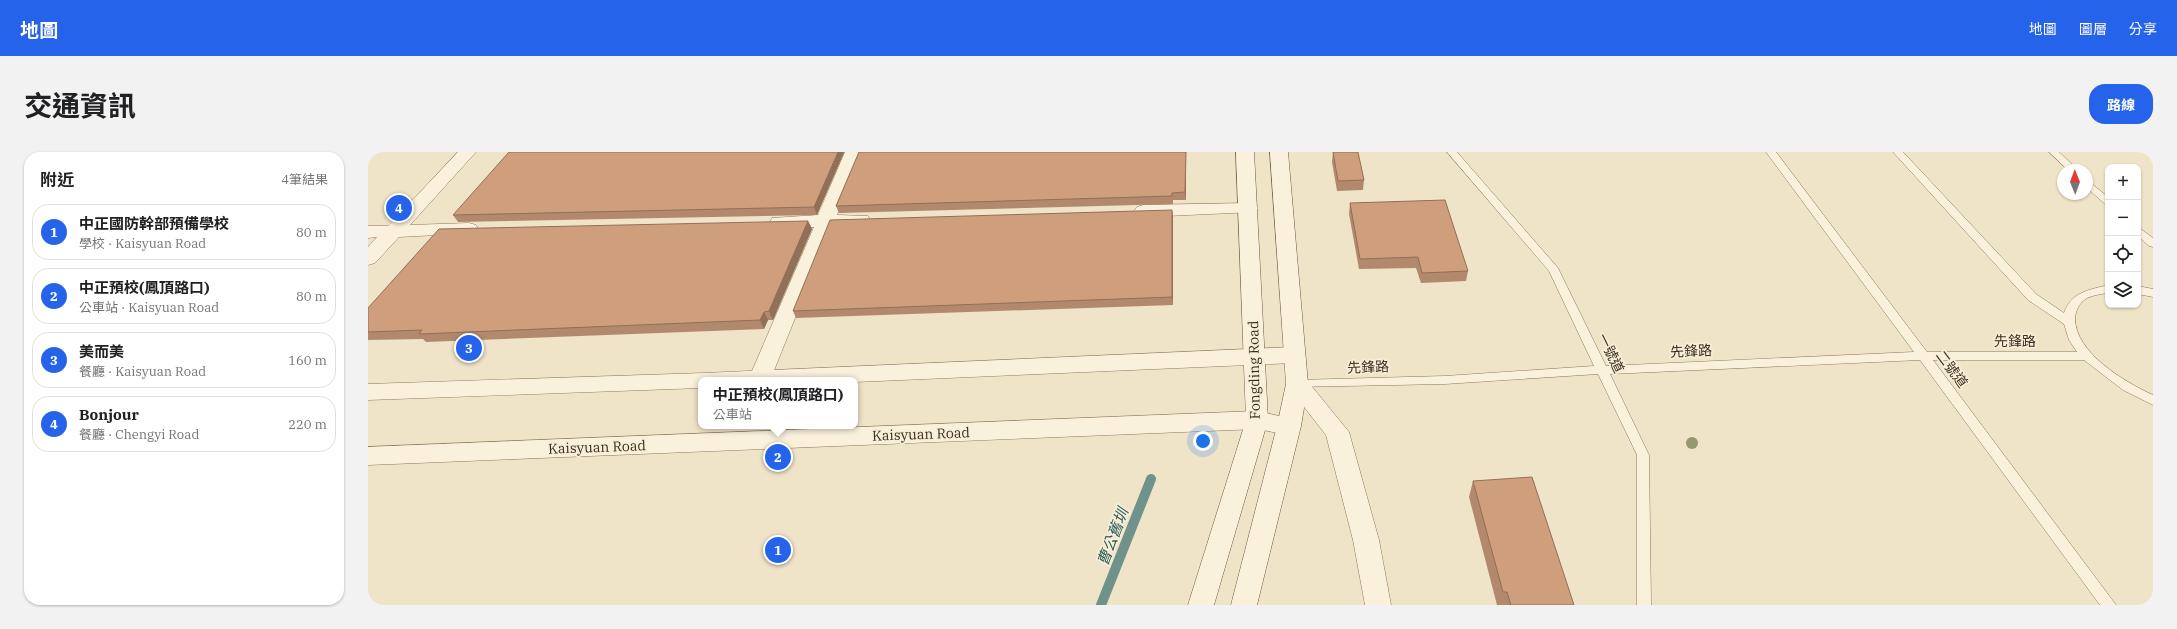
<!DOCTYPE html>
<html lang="zh-TW">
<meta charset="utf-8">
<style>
body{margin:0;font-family:"IBM Plex Serif","Noto Sans TC",serif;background:#f2f2f2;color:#202124}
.controls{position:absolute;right:12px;top:12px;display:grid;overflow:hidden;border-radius:8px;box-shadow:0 1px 3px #0004}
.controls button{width:36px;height:36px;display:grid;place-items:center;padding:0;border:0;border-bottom:1px solid #e0e0e0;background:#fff;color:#202124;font:20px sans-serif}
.compass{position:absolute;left:1689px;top:12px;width:36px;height:36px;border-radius:50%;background:#fff;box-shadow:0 1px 3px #0004;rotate:359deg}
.you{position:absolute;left:835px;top:289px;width:14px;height:14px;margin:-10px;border:3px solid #fff;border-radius:50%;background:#1a73e8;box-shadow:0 0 0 6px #1a73e833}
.badge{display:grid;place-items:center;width:26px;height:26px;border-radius:50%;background:#2563eb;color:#fff;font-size:13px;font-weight:700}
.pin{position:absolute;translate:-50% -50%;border:2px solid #fff;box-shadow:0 1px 4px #0006}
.popup{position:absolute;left:330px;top:225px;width:160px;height:52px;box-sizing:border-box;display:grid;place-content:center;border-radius:8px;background:#fff;filter:drop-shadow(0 1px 3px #0005);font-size:13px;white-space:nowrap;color:#757577}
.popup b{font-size:15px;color:#202124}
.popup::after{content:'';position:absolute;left:50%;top:100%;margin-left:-8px;border:8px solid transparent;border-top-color:#fff}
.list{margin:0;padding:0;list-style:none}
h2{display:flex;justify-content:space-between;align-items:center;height:52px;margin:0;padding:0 16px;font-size:17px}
h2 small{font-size:13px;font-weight:400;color:#757577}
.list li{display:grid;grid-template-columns:26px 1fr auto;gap:12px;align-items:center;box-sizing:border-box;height:56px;margin:0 8px 8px;padding:0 8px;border:1px solid #e0e0e0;border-radius:16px}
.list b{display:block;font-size:15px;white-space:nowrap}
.list p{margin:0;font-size:13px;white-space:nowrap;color:#757577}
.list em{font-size:13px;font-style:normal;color:#757577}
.icon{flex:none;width:22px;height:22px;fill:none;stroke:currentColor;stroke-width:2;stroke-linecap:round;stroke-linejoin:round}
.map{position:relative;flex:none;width:1785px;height:453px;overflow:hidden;border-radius:16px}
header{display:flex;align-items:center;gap:24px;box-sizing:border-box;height:56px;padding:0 20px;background:#2563eb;color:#fff}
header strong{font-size:19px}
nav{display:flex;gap:22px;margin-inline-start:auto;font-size:14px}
.intro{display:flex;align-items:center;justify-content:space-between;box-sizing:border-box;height:96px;padding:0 24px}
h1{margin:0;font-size:28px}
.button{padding:10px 18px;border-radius:16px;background:#2563eb;color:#fff;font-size:14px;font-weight:700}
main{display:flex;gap:24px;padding:0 24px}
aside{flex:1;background:#fff;border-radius:16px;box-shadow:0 1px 3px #0004}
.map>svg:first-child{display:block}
</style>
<header>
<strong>地圖</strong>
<nav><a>地圖</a><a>圖層</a><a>分享</a></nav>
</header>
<div class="intro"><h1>交通資訊</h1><a class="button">路線</a></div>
<main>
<aside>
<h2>附近<small>4筆結果</small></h2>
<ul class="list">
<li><span class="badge">1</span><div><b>中正國防幹部預備學校</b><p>學校 · Kaisyuan Road</p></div><em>80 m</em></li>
<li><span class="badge">2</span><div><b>中正預校(鳳頂路口)</b><p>公車站 · Kaisyuan Road</p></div><em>80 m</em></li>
<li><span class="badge">3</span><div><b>美而美</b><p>餐廳 · Kaisyuan Road</p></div><em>160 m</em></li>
<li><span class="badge">4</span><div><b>Bonjour</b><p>餐廳 · Chengyi Road</p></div><em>220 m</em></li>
</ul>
</aside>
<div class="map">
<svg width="1785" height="453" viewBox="0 0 1785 453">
<rect width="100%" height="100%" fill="#f0e4c8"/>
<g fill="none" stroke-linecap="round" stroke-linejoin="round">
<path stroke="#6f938a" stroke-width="10" d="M733,453L783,327"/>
<g stroke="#8d765c" stroke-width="1">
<path id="service" d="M1079,0H1089L1190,116L1238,214L1546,200L1398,0H1408L1559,200H1709L1701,188L1696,172L1660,148L1525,0H1535L1668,142L1696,161C1703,140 1721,138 1740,133V141C1733,142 1726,143 1719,146C1711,151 1708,158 1707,166C1707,201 1757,230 1785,243V253L1755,238L1716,208H1565L1748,453H1732L1552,208L1242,222L1281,303L1283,453H1269V303L1230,222L1077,232L925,235L923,232L929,228L1077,224L1226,214L1181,119Z
M1681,0H1691L1710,18H1700Z
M1719,28L1740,45V53L1737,52L1719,36Z
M1770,75L1785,86V95L1781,94L1770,84Z
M1770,134L1785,137V145L1770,142Z"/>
</g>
<g stroke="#8d765c" stroke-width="1">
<path id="minor" d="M90,0H108L42,73L101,71L108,73L110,77L108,81L31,85L7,111L0,113V95L9,85L0,86V74H20Z
M477,0H495L469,63L500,64L502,68L500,72L464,74L403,226L402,228H382L381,226L446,75L411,76L404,74L402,70L404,66L450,63Z
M881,51L887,52L890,56L887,60L775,65L769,63L766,59L769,55L775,53Z
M929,224L937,226L981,280L1011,388L1023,453H997L985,388L958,283L918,232L921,226Z"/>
</g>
<g stroke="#8d765c" stroke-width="1">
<path id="tertiary" d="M926,195L934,198L937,203L934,208L926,211L487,230L333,228V236L0,248V232L336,221Z
M889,259L929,268L933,274L929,280L921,283L889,277L0,313V295Z"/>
</g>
<g stroke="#6f573f" stroke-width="1">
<path id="secondary" d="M868,0H886L900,268L846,453H820L878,268Z
M902,0H920L940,232L933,274L889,453H863L909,274L918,232Z"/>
</g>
<use href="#service" fill="#faf1dc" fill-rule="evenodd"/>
<use href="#minor" fill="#faf1dc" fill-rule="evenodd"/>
<use href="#tertiary" fill="#faf1dc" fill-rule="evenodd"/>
<use href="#secondary" fill="#faf1dc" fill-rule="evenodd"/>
</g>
<circle fill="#96986f" cx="1324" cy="291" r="6"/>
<path fill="#b2896c" d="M476,0L449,63L90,70L85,63Z
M491,0H818V48H805V52L471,61L468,54Z
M965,0L996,28L995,38L969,39L964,10Z
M982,51L1100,119L1098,129L1053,131L1048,116L991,117L981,62Z
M804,58L805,65V153L428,166L425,159Z
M440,69L444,77L405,168H400L396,177L58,190L55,187L0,188V156Z
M1105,329L1206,453H1129L1101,345Z"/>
<path fill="#916f58" d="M470,0H476L449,63L446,55Z
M818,0V48L817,40Z
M804,58L805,65V153L804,145Z
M440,69L444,77L405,168L401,159Z
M396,160L400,168L396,177L392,168Z"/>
<path fill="#cf9f7d" stroke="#916f58" d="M141,0H470L446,55L85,63Z
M491,0H818L817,40L804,41V44L468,54Z
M965,0H990L996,28L970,29Z
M1077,48L1100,119L1054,121L1050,105L992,107L982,51Z
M804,58V145L425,159L462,68Z
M440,69L401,159L396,160L392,168L51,182L54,178L0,180V156L71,77Z
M1164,325L1206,453H1143L1139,440H1135L1105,329Z"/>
<g text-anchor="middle" stroke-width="3.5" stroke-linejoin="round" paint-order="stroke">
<g font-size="14" fill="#3d2e20" stroke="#f7eed8">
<text x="1647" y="194">先鋒路</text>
<text transform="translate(1323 199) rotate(-3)" y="5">先鋒路</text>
<text transform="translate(1243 201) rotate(64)" y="5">一號道</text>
<text transform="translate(1000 215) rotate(-2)" y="5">先鋒路</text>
<text transform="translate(1584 217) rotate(53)" y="5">二號道</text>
<text transform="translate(886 218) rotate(-91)" y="5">Fongding Road</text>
<text transform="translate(553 282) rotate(-2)" y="5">Kaisyuan Road</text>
<text transform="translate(229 295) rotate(-2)" y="5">Kaisyuan Road</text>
</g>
<g font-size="15" font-style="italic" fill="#2f5d5a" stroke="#f7eed8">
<text transform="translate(745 385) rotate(-69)" y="5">曹公舊圳</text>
</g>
</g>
</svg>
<div class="controls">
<button>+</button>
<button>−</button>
<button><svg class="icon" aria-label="locate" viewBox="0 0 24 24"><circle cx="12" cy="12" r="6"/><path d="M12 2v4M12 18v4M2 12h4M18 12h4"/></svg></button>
<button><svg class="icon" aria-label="layers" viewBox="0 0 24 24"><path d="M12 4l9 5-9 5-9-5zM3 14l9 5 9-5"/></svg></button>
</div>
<svg class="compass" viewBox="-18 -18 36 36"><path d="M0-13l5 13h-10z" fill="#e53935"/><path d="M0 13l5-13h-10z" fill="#757577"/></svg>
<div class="you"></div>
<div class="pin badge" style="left:410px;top:398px">1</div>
<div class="pin badge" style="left:410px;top:305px">2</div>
<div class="popup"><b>中正預校(鳳頂路口)</b>公車站</div>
<div class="pin badge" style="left:101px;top:196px">3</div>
<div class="pin badge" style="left:31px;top:56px">4</div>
</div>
</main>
